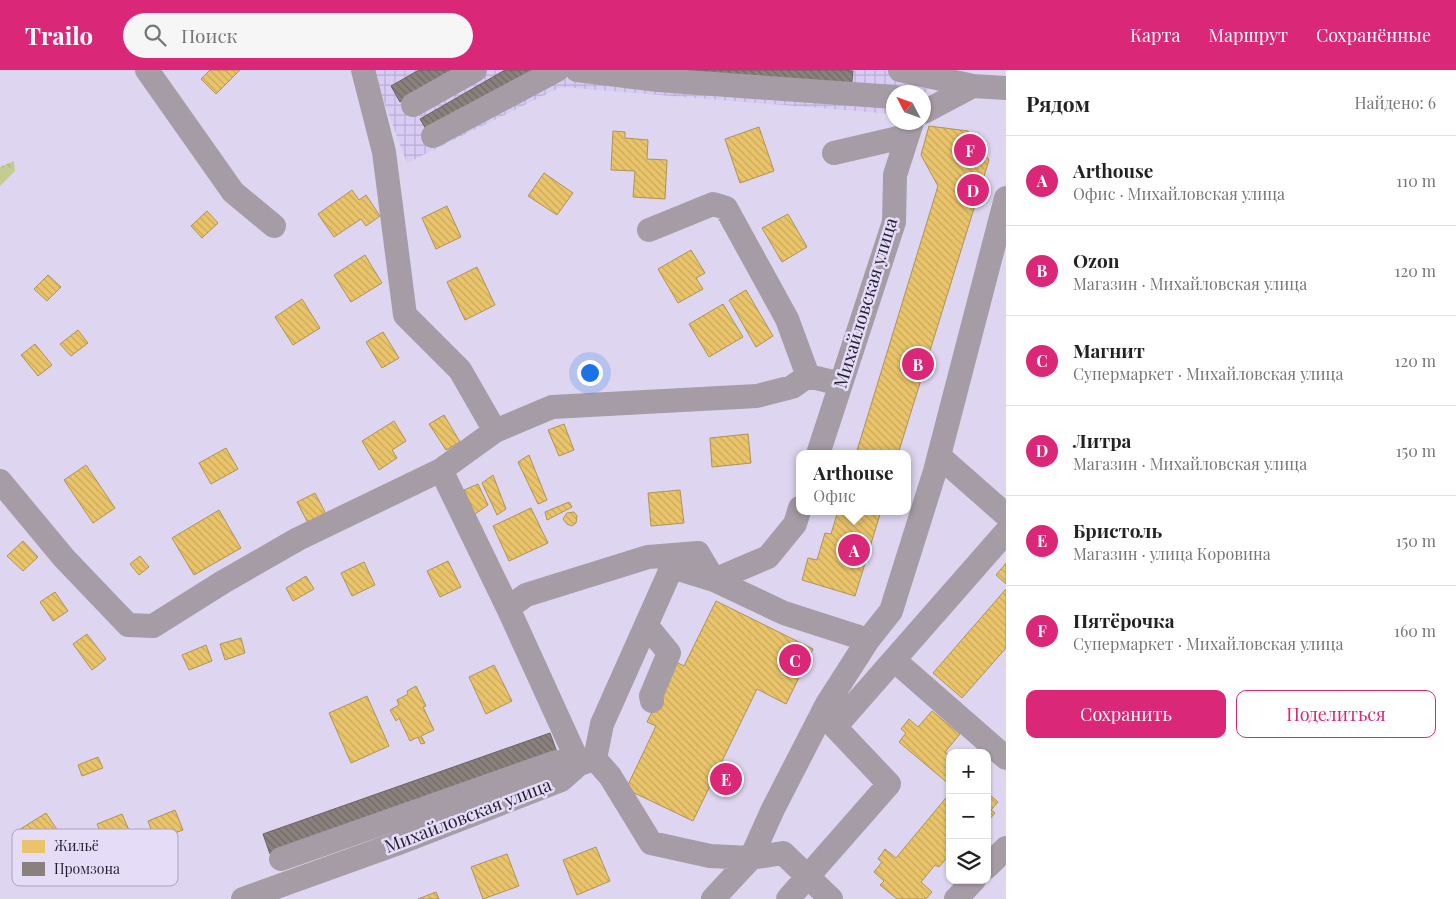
<!DOCTYPE html>
<html lang="ru">
<meta charset="utf-8">
<style>
body{margin:0;font-family:"Playfair Display",serif;background:#f6f6f6;color:#222}
.controls{position:absolute;right:15px;bottom:15px;display:grid;overflow:hidden;border-radius:10px;box-shadow:0 1px 4px #0004}
.controls button{width:45px;height:45px;display:grid;place-items:center;padding:0;border:0;border-bottom:1px solid #e0e0e0;background:#fff;color:#222;font:25px sans-serif}
.compass{position:absolute;left:886px;top:15px;width:45px;height:45px;border-radius:50%;background:#fff;box-shadow:0 1px 4px #0004;rotate:311deg}
.you{position:absolute;left:589px;top:302px;width:18px;height:18px;margin:-12px;border:4px solid #fff;border-radius:50%;background:#1a73e8;box-shadow:0 0 0 8px #1a73e833}
.badge{display:grid;place-items:center;width:32px;height:32px;border-radius:50%;background:#db2777;color:#fff;font-size:16px;font-weight:700}
.pin{position:absolute;translate:-50% -50%;border:2px solid #fff;box-shadow:0 1px 5px #0006}
.popup{position:absolute;left:796px;top:380px;width:115px;height:65px;box-sizing:border-box;display:grid;place-content:center;border-radius:10px;background:#fff;filter:drop-shadow(0 1px 4px #0005);font-size:16px;white-space:nowrap;color:#767676}
.popup b{font-size:19px;color:#222}
.popup::after{content:'';position:absolute;left:50%;top:100%;margin-left:-10px;border:10px solid transparent;border-top-color:#fff}
.list{margin:0;padding:0;list-style:none}
h2{display:flex;justify-content:space-between;align-items:center;height:65px;margin:0;padding:0 20px;font-size:21px}
h2 small{font-size:16px;font-weight:400;color:#767676}
.list li{display:grid;grid-template-columns:32px 1fr auto;gap:15px;align-items:center;box-sizing:border-box;height:90px;padding:0 20px;border-top:1px solid #e0e0e0}
.list b{display:block;font-size:19px;white-space:nowrap}
.list p{margin:0;font-size:16px;white-space:nowrap;color:#767676}
.list em{font-size:16px;font-style:normal;color:#767676}
.actions{display:flex;gap:10px;padding:15px 20px}
.actions a{flex:1;padding:11px 0;border:1px solid #db2777;border-radius:10px;text-align:center;font-size:18px;color:#db2777}
.actions .main{background:#db2777;color:#fff}
.icon{flex:none;width:28px;height:28px;fill:none;stroke:currentColor;stroke-width:2;stroke-linecap:round;stroke-linejoin:round}
.map{position:relative;flex:none;width:1006px;height:829px;overflow:hidden}
header{display:flex;align-items:center;gap:30px;box-sizing:border-box;height:70px;padding:0 25px;background:#db2777;color:#fff}
header strong{font-size:24px}
nav{display:flex;gap:28px;margin-inline-start:auto;font-size:18px}
.search{width:350px;height:45px;background:#f6f6f6;display:flex;align-items:center;gap:12px;box-sizing:border-box;padding:0 18px;border-radius:28px;color:#767676;font-size:19px}
main{display:flex}
aside{flex:1;background:#fff}
.map>svg:first-child{display:block}
</style>
<header>
<strong>Trailo</strong>
<div class="search"><svg class="icon" aria-label="search" viewBox="0 0 24 24"><circle cx="10" cy="10" r="6"/><path d="M15 15l6 6"/></svg>Поиск</div>
<nav><a>Карта</a><a>Маршрут</a><a>Сохранённые</a></nav>
</header>
<main>
<div class="map">
<svg width="1006" height="829" viewBox="0 0 1006 829">
<defs>
<pattern id="industrial-grid" width="8" height="8" patternUnits="userSpaceOnUse" patternTransform="scale(1.25)"><rect width="8" height="8" fill="#d8cbf4"/><path d="M0 4h8M4 0v8" fill="none" stroke="#b9aed2"/></pattern>
<pattern id="forest-crowns" width="20" height="18" patternUnits="userSpaceOnUse" patternTransform="scale(1.25)"><rect width="20" height="18" fill="#c3cd91"/><path d="M2 6a3 3 0 1 1 6 0M12 15a3 3 0 1 1 6 0" fill="none" stroke="#a7b07d"/></pattern>
<pattern id="homes-back-hatch" width="6" height="6" patternUnits="userSpaceOnUse" patternTransform="scale(1.25)"><rect width="6" height="6" fill="#e9c46a"/><path d="M-1 5l2 2M0 0l6 6M5-1l2 2" fill="none" stroke="#c8a85c"/></pattern>
<pattern id="industry-back-hatch" width="6" height="6" patternUnits="userSpaceOnUse" patternTransform="scale(1.25)"><rect width="6" height="6" fill="#8a817c"/><path d="M-1 5l2 2M0 0l6 6M5-1l2 2" fill="none" stroke="#716966"/></pattern>
</defs>
<rect width="100%" height="100%" fill="#ded6f0"/>
<path fill="url(#industrial-grid)" d="M372,0H946L948,2L924,23L894,22L893,44L561,17L407,93Z"/>
<path fill="url(#forest-crowns)" d="M14,91L15,101L0,116V97Z"/>
<path fill="url(#homes-back-hatch)" stroke="#ae9258" d="M210,0H240L216,24L201,9Z
M929,56L968,61L989,90L898,384H856L938,116L921,85Z
M759,57L774,101L740,113L725,69Z
M613,61L625,62V68L648,70L647,89L667,90L665,129L633,127L635,101L611,100Z
M544,103L573,123L557,145L528,126Z
M352,120L359,130L366,125L380,146L366,156L361,149L334,167L318,144Z
M447,136L461,167L436,179L422,148Z
M207,141L218,153L202,168L191,156Z
M788,144L807,177L782,192L762,158Z
M691,180L705,203L696,208L703,219L678,233L658,199Z
M365,185L382,213L351,232L334,205Z
M477,197L495,235L465,250L447,212Z
M48,205L61,217L47,231L34,219Z
M746,220L773,266L756,277L729,230Z
M302,229L320,258L293,275L275,247Z
M723,234L743,267L709,287L689,254Z
M78,260L88,273L71,286L60,274Z
M383,262L399,288L382,298L366,272Z
M35,274L52,295L38,306L21,285Z
M444,345L460,372L446,380L429,354Z
M394,351L406,371L392,380L397,388L379,400L362,371Z
M564,354L574,380L559,386L548,360Z
M748,364L751,393L712,397L710,368Z
M226,378L238,399L211,414L199,393Z
M529,385L547,430L538,434L518,392Z
M86,395L115,438L93,453L64,410Z
M493,405L506,439L497,445L482,413Z
M478,414L488,435L475,444L464,420Z
M680,420L684,453L651,456L648,423Z
M315,423L326,444L308,453L297,432Z
M569,432L572,437L547,450L545,442Z
M531,438L548,473L509,491L493,456Z
M219,440L241,478L194,505L172,468Z
M838,441H881L855,526L802,510L808,488L817,490L825,463L831,464Z
M574,442L577,446L576,453L572,456L567,454L563,449L567,443Z
M23,471L38,487L23,501L7,486Z
M140,486L149,497L139,505L130,494Z
M448,491L461,517L440,527L427,501Z
M364,492L375,515L352,526L341,503Z
M1006,493V514L996,505Z
M306,506L314,519L293,531L286,518Z
M1006,519V578L962,628L933,603Z
M55,522L68,541L53,551L40,532Z
M716,531L813,579L786,634L757,619L693,751L626,719L656,656L647,652L676,592L684,596Z
M87,564L106,589L92,600L73,574Z
M241,568L245,583L225,590L220,574Z
M206,575L212,591L189,600L182,585Z
M494,595L512,631L486,644L469,607Z
M416,616L426,636L423,637L434,660L421,666L425,673L421,674L418,667L410,671L399,648L396,651L390,640L399,635L397,630L408,624L407,621Z
M367,626L389,676L351,693L329,643Z
M932,641L960,664L945,682L950,686V715L899,672L906,663L901,659L909,649L918,657Z
M98,687L103,698L82,706L78,695Z
M987,715L991,719L988,723L998,732L991,740L995,743L987,752Z
M950,723V784L939,797L935,795L921,812L932,822L926,829H897L880,815L884,811L874,802L882,792L878,789L885,779L896,788Z
M175,740L183,760L155,770L148,751Z
M46,743L58,761L26,782L14,763Z
M122,744L135,774L110,785L97,754Z
M596,777L610,811L577,825L563,790Z
M507,784L519,816L483,829L471,797Z
M436,822L439,829H418Z"/>
<path fill="url(#industry-back-hatch)" stroke="#6b6365" d="M419,0H456L400,32L391,16Z
M505,0H540L429,64L420,49Z
M649,0H843L853,1L851,21Z
M550,663L557,682L270,784L263,764Z"/>
<g fill="none" stroke-linecap="round" stroke-linejoin="round">
<path stroke="#a59ca5" stroke-width="24" d="M147,0L233,122L274,156
M363,0L384,82L405,245L460,300L495,361
M577,0L658,10L894,27
M900,0L973,16
M413,35L475,0
M924,42L973,16L1006,18
M433,66L557,0
M834,83L907,66
M649,160L713,134L726,138L787,249L808,306
M818,384L894,152L895,105L912,52
M939,386L1006,445
M441,400L508,538L579,694
M0,411L64,488L128,555L153,556L223,512L298,469L441,400L495,361L552,337L757,326L792,317L808,306L841,314
M508,538L526,525L648,487L698,483L714,510L784,543L868,570
M647,556L669,583L651,626L652,631
M894,590L1006,688
M595,689L602,654L672,497L714,510L768,487L795,454L800,438
M595,689L610,706L651,773L710,786L751,788L783,783L831,829
M281,789L556,692L579,694
M987,797L1006,778
M243,829L396,774L561,710L579,694L595,689
M713,829L751,788L773,739L827,634L868,570L891,541L935,401L1006,128
M788,829L889,714L835,657L1006,462
M956,829L974,810"/>
</g>
<g text-anchor="middle" stroke-width="5" stroke-linejoin="round" paint-order="stroke">
<g font-size="18" fill="#241e2f" stroke="#e5dcf8">
<text transform="translate(866 233) rotate(-73)" y="6">Михайловская улица</text>
<text transform="translate(468 746) rotate(-21)" y="6">Михайловская улица</text>
</g>
</g>
<rect x="12" y="759" width="166" height="57" rx="8" fill="#e5dcf8" stroke="#aba3bc" stroke-width="1"/>
<rect x="22" y="770" width="23" height="13" fill="#e9c46a"/>
<rect x="22" y="792" width="23" height="14" fill="#8a817c"/>
<g font-size="14" fill="#241e2f">
<text x="54" y="781">Жильё</text>
<text x="54" y="804">Промзона</text>
</g>
</svg>
<div class="controls">
<button>+</button>
<button>−</button>
<button><svg class="icon" aria-label="layers" viewBox="0 0 24 24"><path d="M12 4l9 5-9 5-9-5zM3 14l9 5 9-5"/></svg></button>
</div>
<svg class="compass" viewBox="-18 -18 36 36"><path d="M0-13l5 13h-10z" fill="#e53935"/><path d="M0 13l5-13h-10z" fill="#767676"/></svg>
<div class="you"></div>
<div class="pin badge" style="left:854px;top:480px">A</div>
<div class="popup"><b>Arthouse</b>Офис</div>
<div class="pin badge" style="left:918px;top:294px">B</div>
<div class="pin badge" style="left:795px;top:590px">C</div>
<div class="pin badge" style="left:973px;top:120px">D</div>
<div class="pin badge" style="left:726px;top:709px">E</div>
<div class="pin badge" style="left:970px;top:80px">F</div>
</div>
<aside>
<h2>Рядом<small>Найдено: 6</small></h2>
<ul class="list">
<li><span class="badge">A</span><div><b>Arthouse</b><p>Офис · Михайловская улица</p></div><em>110 m</em></li>
<li><span class="badge">B</span><div><b>Ozon</b><p>Магазин · Михайловская улица</p></div><em>120 m</em></li>
<li><span class="badge">C</span><div><b>Магнит</b><p>Супермаркет · Михайловская улица</p></div><em>120 m</em></li>
<li><span class="badge">D</span><div><b>Литра</b><p>Магазин · Михайловская улица</p></div><em>150 m</em></li>
<li><span class="badge">E</span><div><b>Бристоль</b><p>Магазин · улица Коровина</p></div><em>150 m</em></li>
<li><span class="badge">F</span><div><b>Пятёрочка</b><p>Супермаркет · Михайловская улица</p></div><em>160 m</em></li>
</ul>
<div class="actions"><a class="main">Сохранить</a><a>Поделиться</a></div>
</aside>
</main>
